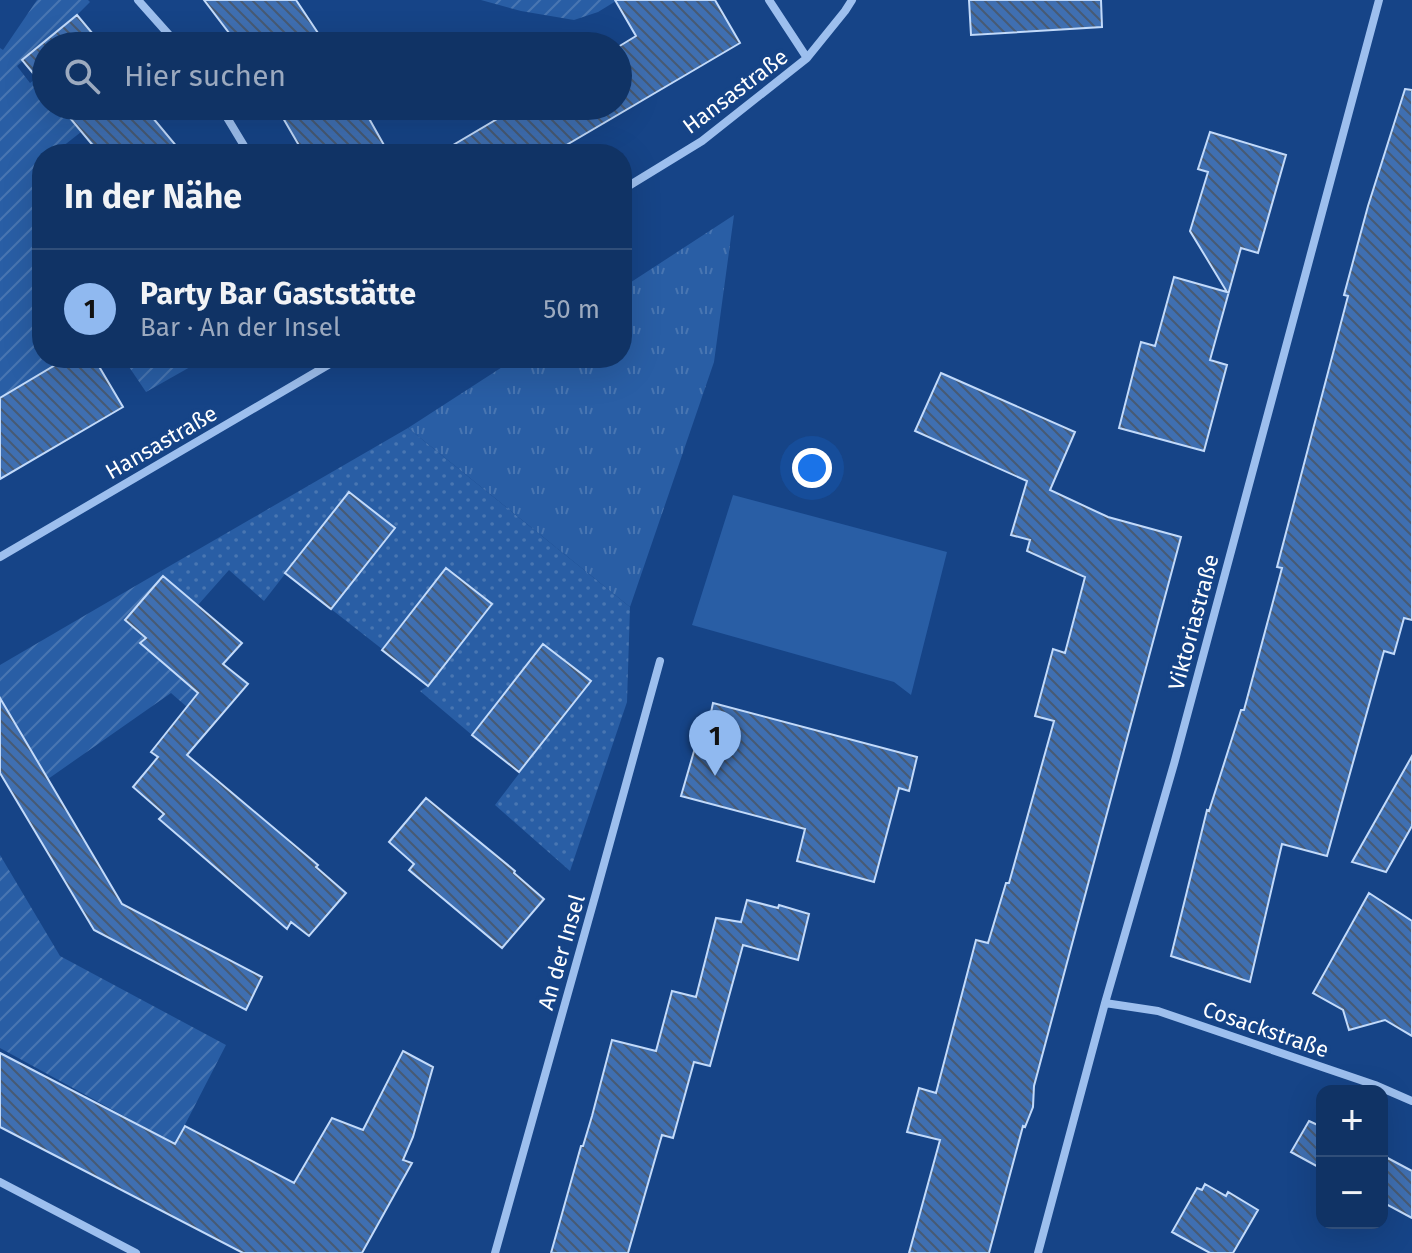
<!DOCTYPE html>
<html lang="de">
<meta charset="utf-8">
<style>
body{margin:0;font-family:"Fira Sans",sans-serif;background:#193b6b;color:#f1f3f6}
.controls{position:absolute;right:24px;bottom:24px;display:grid;overflow:hidden;border-radius:16px;box-shadow:0 8px 32px #0002}
.controls button{width:72px;height:72px;display:grid;place-items:center;padding:0;border:0;border-bottom:2px solid #304e79;background:#103365;color:#f1f3f6;font:40px sans-serif}
.you{position:absolute;left:812px;top:468px;width:28px;height:28px;margin:-20px;border:6px solid #fff;border-radius:50%;background:#1a73e8;box-shadow:0 0 0 12px #1a73e833}
.badge{display:grid;place-items:center;width:52px;height:52px;border-radius:50%;background:#90b9f0;color:#111;font-size:26px;font-weight:700}
.pin{position:absolute;translate:-50% -66px;filter:drop-shadow(0 2px 4px #0008)}
.pin::after{content:'';position:absolute;top:42px;width:28px;height:24px;background:inherit;clip-path:polygon(0 0,100% 0,50% 100%)}
.list{margin:0;padding:0;list-style:none}
h2{display:flex;justify-content:space-between;align-items:center;height:104px;margin:0;padding:0 32px;font-size:34px}
h2 small{font-size:26px;font-weight:400;color:#9caabf}
.list li{display:grid;grid-template-columns:52px 1fr auto;gap:24px;align-items:center;box-sizing:border-box;height:120px;padding:0 32px;border-top:2px solid #304e79}
.list b{display:block;font-size:30px;white-space:nowrap}
.list p{margin:0;font-size:26px;white-space:nowrap;color:#9caabf}
.list em{font-size:26px;font-style:normal;color:#9caabf}
.icon{flex:none;width:44px;height:44px;fill:none;stroke:currentColor;stroke-width:2;stroke-linecap:round;stroke-linejoin:round}
.map{position:relative;flex:none;width:1412px;height:1253px;overflow:hidden}
.search{position:absolute;background:#103365;box-shadow:0 8px 32px #0002;left:32px;top:32px;width:600px;height:88px;display:flex;align-items:center;gap:20px;box-sizing:border-box;padding:0 28px;border-radius:44px;color:#9caabf;font-size:30px}
.panel{position:absolute;background:#103365;box-shadow:0 8px 32px #0002;left:32px;top:144px;width:600px;height:224px;border-radius:32px}
.map>svg:first-child{display:block}
</style>
<div class="map">
<svg width="1412" height="1253" viewBox="0 0 1412 1253">
<defs>
<pattern id="grass-dots" width="8" height="8" patternUnits="userSpaceOnUse" patternTransform="scale(2)"><rect width="8" height="8" fill="#295ea5"/><path d="M2 2h.1M6 6h.1" fill="none" stroke="#4976b2" stroke-width="1.8" stroke-linecap="round"/></pattern>
<pattern id="park-tufts" width="24" height="20" patternUnits="userSpaceOnUse" patternTransform="scale(2)"><rect width="24" height="20" fill="#295ea5"/><path d="M3 7l-1-3M5 7V3M7 7l1-3M15 17l-1-3M17 17v-4M19 17l1-3" fill="none" stroke="#4976b2"/></pattern>
<pattern id="garden-furrows" width="10" height="10" patternUnits="userSpaceOnUse" patternTransform="scale(2)"><rect width="10" height="10" fill="#295ea5"/><path d="M-1 1l2-2M0 10L10 0M9 11l2-2" fill="none" stroke="#4976b2"/></pattern>
<pattern id="building-back-hatch" width="6" height="6" patternUnits="userSpaceOnUse" patternTransform="scale(2)"><rect width="6" height="6" fill="#3f6fb1"/><path d="M-1 5l2 2M0 0l6 6M5-1l2 2" fill="none" stroke="#475a74"/></pattern>
</defs>
<rect width="100%" height="100%" fill="#164487"/>
<path fill="url(#grass-dots)" d="M408,428L630,607L627,702L570,871L495,805L590,681L543,644L472,735L420,691L428,686L492,604L446,568L382,649L331,609L395,529L349,492L264,601L229,570L198,605L163,576L161,571Z"/>
<path fill="url(#park-tufts)" d="M734,215L714,362L630,607L408,428L516,358H622V288Z"/>
<path fill="url(#garden-furrows)" d="M37,0H88L90,2L77,15L17,66L30,83L37,78L46,89V106H60L81,132L53,154H42L40,164L42,166V358H67L0,398V48L3,50Z
M481,0H615L616,1L598,12L574,20L521,11Z
M123,358H206L146,392Z
M161,571L163,576L125,620L146,638L141,644L154,655L204,687L187,707L171,693L48,779L0,698V665Z
M0,855L60,956L226,1045L175,1144L0,1048Z"/>
<path fill="#295ea5" d="M733,495L947,552L911,695L894,682L692,625Z"/>
<path fill="url(#building-back-hatch)" stroke="#c2dafa" stroke-width="2" d="M204,0H296L324,42L319,46H239Z
M615,0H715L740,43L551,154H438L519,106H618V47L636,36Z
M969,0H1101L1102,27L971,35Z
M77,15L103,46H46V89L22,60Z
M1405,89L1412,90V620L1404,618L1394,654L1384,651L1327,856L1282,844L1250,982L1171,956L1207,810L1209,811L1241,710H1244L1282,568L1277,567L1348,296L1344,295L1368,206Z
M60,106H143L183,154H100Z
M276,106H362L389,154H304Z
M1210,132L1286,155L1258,253L1241,248L1210,360L1227,365L1204,451L1119,428L1141,342L1155,346L1174,277L1227,292L1190,231L1208,172L1198,169Z
M67,358H94L123,407L0,479V398Z
M941,373L1075,432L1050,490L1108,517L1181,537L1034,1086L1033,1107L1025,1127L1023,1126L989,1253H909L940,1140L907,1132L919,1088L936,1093L976,940L988,943L1006,883H1009L1054,721L1035,716L1053,649L1065,653L1085,577L1027,551L1030,540L1011,535L1027,481L915,431Z
M349,492L395,528L331,609L285,573Z
M446,568L492,604L428,686L382,650Z
M163,576L242,643L223,664L248,684L187,755L318,865L316,867L346,893L309,936L291,922L287,929L159,819L164,814L133,787L158,757L151,752L198,693L140,643L146,638L125,620Z
M543,644L591,681L519,772L472,735Z
M0,698L122,904L262,977L246,1010L94,930L0,773Z
M713,703L917,757L909,791L899,788L874,882L797,861L805,829L681,796L699,734L706,736Z
M1412,756V826L1386,872L1352,862Z
M426,798L515,871L514,873L544,899L502,948L409,870L414,864L389,842Z
M1369,893L1412,921V1036L1385,1020L1349,1030L1343,1010L1313,993Z
M747,900L778,908L779,905L809,914L798,960L743,945L710,1066L694,1062L673,1138L662,1135L628,1253H551L581,1146H583L592,1116L612,1040L656,1051L672,991L696,997L716,918L741,922Z
M403,1051L433,1067L413,1137L403,1160L412,1163L362,1253H243L0,1127V1053L175,1144L185,1126L294,1183L332,1118L363,1130Z
M1309,1121L1322,1127V1169L1291,1152Z
M1382,1155L1412,1171V1218L1382,1202Z
M1205,1184L1226,1196L1228,1192L1258,1210L1233,1253H1210L1172,1232L1197,1188L1202,1190Z"/>
<g fill="none" stroke-linecap="round" stroke-linejoin="round">
<path stroke="#9dbfee" stroke-width="8" d="M138,0L179,46
M769,0L807,58
M220,106L249,154
M622,190L702,141L807,58L845,11L852,0
M0,557L340,358
M1105,1003L1158,1011L1375,1085L1412,1101
M0,1182L136,1253
M495,1253L596,893L660,661
M1038,1253L1105,1003L1174,764L1379,0"/>
</g>
<g text-anchor="middle" stroke-width="8" stroke-linejoin="round" paint-order="stroke">
<g font-size="22" fill="#fff" stroke="#164487">
<text transform="translate(735 91) rotate(-37)" y="8">Hansastraße</text>
<text transform="translate(161 442) rotate(-30)" y="8">Hansastraße</text>
<text transform="translate(1193 622) rotate(-75)" y="8">Viktoriastraße</text>
<text transform="translate(561 952) rotate(-74)" y="8">An der Insel</text>
<text transform="translate(1266 1029) rotate(19)" y="8">Cosackstraße</text>
</g>
</g>
</svg>
<div class="controls">
<button>+</button>
<button>−</button>
</div>
<div class="you"></div>
<div class="pin badge" style="left:715px;top:776px">1</div>
<div class="search"><svg class="icon" aria-label="search" viewBox="0 0 24 24"><circle cx="10" cy="10" r="6"/><path d="M15 15l6 6"/></svg>Hier suchen</div>
<section class="panel">
<h2>In der Nähe<small></small></h2>
<ul class="list">
<li><span class="badge">1</span><div><b>Party Bar Gaststätte</b><p>Bar · An der Insel</p></div><em>50 m</em></li>
</ul>
</section>
</div>
